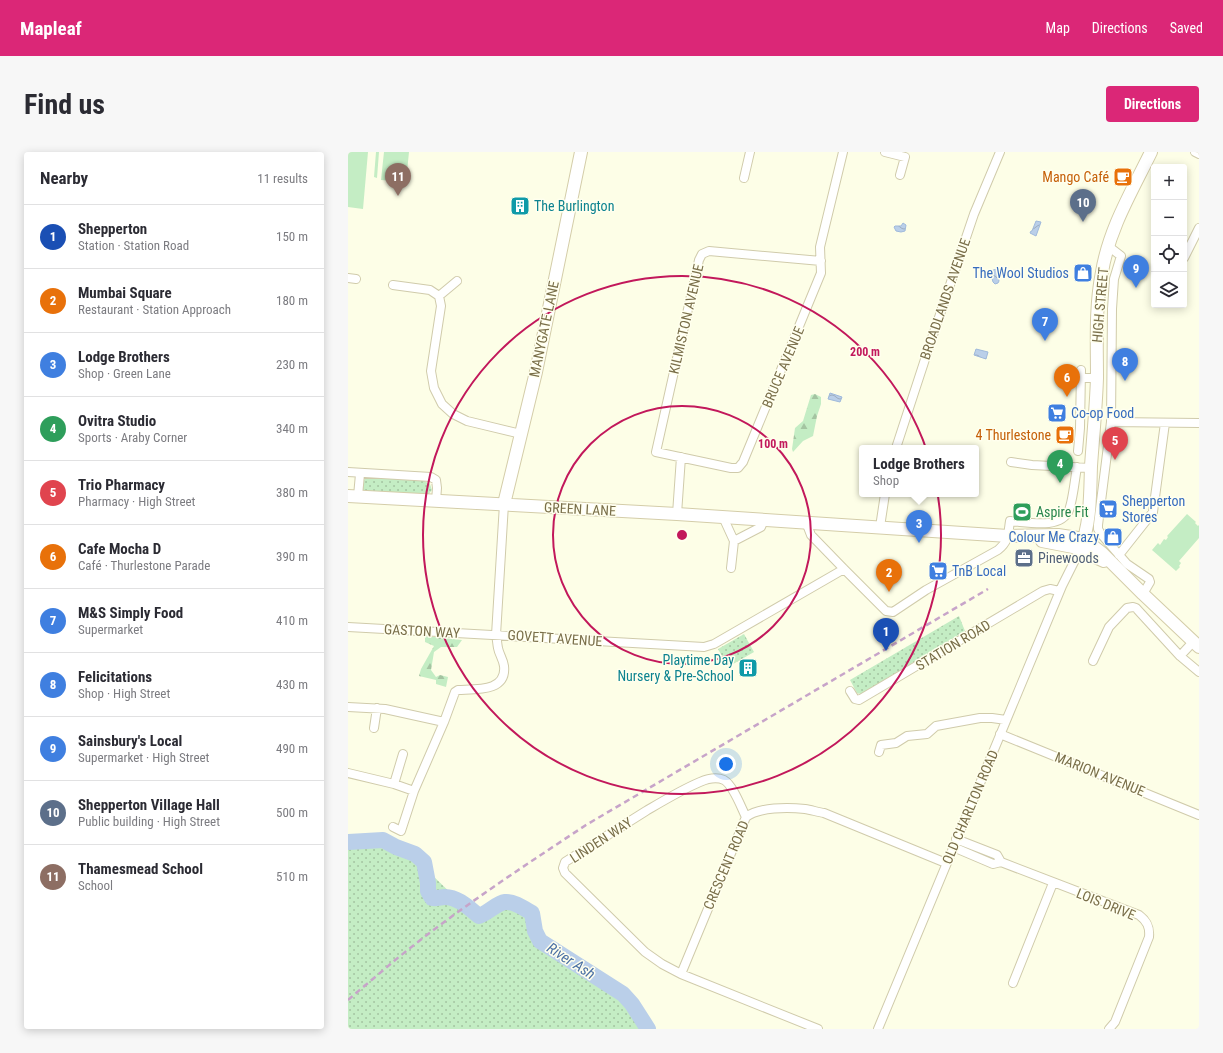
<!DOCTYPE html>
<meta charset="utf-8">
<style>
body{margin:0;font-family:"Roboto Condensed",sans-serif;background:#f7f7f7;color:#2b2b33}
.controls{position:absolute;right:12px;top:12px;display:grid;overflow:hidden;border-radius:4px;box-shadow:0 2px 10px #0003}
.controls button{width:36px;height:36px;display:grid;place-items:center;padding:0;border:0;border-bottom:1px solid #e1e1e2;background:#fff;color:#2b2b33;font:20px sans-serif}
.you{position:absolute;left:378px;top:612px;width:14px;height:14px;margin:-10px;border:3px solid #fff;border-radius:50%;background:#1a73e8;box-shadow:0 0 0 6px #1a73e833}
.badge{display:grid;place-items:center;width:26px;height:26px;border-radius:50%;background:#db2777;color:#fff;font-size:13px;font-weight:700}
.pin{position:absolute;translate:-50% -33px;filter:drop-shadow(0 1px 2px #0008)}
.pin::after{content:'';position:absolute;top:21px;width:14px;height:12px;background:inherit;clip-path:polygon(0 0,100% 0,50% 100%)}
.popup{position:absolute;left:511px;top:293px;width:120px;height:52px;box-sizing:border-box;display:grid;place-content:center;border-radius:4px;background:#fff;filter:drop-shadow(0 1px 3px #0005);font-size:13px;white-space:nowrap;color:#7c7c81}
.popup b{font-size:15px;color:#2b2b33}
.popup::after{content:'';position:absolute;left:50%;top:100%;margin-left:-8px;border:8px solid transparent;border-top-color:#fff}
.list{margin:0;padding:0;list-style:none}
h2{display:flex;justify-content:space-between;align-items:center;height:52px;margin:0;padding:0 16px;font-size:17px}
h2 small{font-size:13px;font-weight:400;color:#7c7c81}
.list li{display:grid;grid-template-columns:26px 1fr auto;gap:12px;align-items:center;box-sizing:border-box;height:64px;padding:0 16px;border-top:1px solid #e1e1e2}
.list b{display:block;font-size:15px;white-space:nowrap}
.list p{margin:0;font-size:13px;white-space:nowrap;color:#7c7c81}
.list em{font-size:13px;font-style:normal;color:#7c7c81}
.icon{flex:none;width:22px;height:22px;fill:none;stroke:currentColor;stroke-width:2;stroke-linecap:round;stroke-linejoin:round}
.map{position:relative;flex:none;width:851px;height:877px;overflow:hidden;border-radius:4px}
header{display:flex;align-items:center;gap:24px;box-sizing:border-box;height:56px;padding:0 20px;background:#db2777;color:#fff}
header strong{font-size:19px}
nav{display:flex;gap:22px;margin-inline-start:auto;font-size:14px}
.intro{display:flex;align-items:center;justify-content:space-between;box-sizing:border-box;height:96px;padding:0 24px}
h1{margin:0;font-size:28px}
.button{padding:10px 18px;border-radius:4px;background:#db2777;color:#fff;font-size:14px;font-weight:700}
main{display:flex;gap:24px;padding:0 24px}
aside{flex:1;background:#fff;border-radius:4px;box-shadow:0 2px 10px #0003}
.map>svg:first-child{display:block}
</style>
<header>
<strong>Mapleaf</strong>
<nav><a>Map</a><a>Directions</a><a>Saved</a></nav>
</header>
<div class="intro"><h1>Find us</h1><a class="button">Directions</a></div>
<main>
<aside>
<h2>Nearby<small>11 results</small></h2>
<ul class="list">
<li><span class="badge" style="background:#1a4fb4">1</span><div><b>Shepperton</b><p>Station · Station Road</p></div><em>150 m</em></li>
<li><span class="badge" style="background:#e8710a">2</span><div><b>Mumbai Square</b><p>Restaurant · Station Approach</p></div><em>180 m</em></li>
<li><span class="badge" style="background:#3f7fe0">3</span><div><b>Lodge Brothers</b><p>Shop · Green Lane</p></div><em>230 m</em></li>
<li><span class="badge" style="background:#2e9e5b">4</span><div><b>Ovitra Studio</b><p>Sports · Araby Corner</p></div><em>340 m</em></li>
<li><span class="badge" style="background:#e0444e">5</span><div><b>Trio Pharmacy</b><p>Pharmacy · High Street</p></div><em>380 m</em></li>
<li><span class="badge" style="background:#e8710a">6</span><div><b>Cafe Mocha D</b><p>Café · Thurlestone Parade</p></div><em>390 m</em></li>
<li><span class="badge" style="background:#3f7fe0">7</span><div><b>M&amp;S Simply Food</b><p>Supermarket</p></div><em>410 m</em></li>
<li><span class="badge" style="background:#3f7fe0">8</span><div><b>Felicitations</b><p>Shop · High Street</p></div><em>430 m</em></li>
<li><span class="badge" style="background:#3f7fe0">9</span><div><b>Sainsbury's Local</b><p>Supermarket · High Street</p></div><em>490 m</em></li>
<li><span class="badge" style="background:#5c6f8a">10</span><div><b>Shepperton Village Hall</b><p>Public building · High Street</p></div><em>500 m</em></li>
<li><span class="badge" style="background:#8d6e63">11</span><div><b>Thamesmead School</b><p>School</p></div><em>510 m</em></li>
</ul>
</aside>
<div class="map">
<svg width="851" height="877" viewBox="0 0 851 877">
<defs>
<pattern id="grass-dots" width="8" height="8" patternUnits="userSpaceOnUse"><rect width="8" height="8" fill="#c4edc4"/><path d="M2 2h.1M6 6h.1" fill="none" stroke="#a4c4a1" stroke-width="1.8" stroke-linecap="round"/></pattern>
<pattern id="forest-firs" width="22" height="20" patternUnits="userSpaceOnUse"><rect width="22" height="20" fill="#c4edc4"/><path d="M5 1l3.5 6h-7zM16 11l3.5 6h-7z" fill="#a4c4a1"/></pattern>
<pattern id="water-waves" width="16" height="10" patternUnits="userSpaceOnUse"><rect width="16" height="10" fill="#bacfe9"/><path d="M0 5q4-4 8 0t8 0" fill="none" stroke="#9cacbf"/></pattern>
</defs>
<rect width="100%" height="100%" fill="#fdfee7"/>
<path fill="url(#grass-dots)" d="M24,325L76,329L82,332L84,338L80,343L17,341L14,338L13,331L17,327Z
M611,464L617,479L513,542L509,541L502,528Z
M396,482L406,500L380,515L370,497Z
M35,688L51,691L112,750L131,764C140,761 149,752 157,750C166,749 177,757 184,761L187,779L192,789L275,842L284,852L300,877H0V690Z"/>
<path fill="url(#forest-firs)" d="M467,242L473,245V252L469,264L465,284L455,289L445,300L444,297L447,276L455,269L463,243Z
M77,484L114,488L109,495H93L86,500L83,518L88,525L92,523L100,525L98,535L88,532V528L71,524L73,517L86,494L77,490Z"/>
<path fill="#c4edc4" d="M0,0H20L15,57L0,55Z
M28,0H31L29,26L26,25Z
M36,0H61L58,30L33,28Z
M839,362L848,370L847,371L850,374L851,373V386L831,409L833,411L831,414L832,415L828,419L804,398L810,391L812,393L816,387L818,388L820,385L819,384Z"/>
<path fill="url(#water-waves)" stroke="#9fb9db" d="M688,69L693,70L688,84L682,81L683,79H684Z
M555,71L558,73L557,79L553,80L548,79L546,75L547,74H553Z
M649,117L651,129L650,131L647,132L645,130L642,119Z
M628,197L640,200L638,207L626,203Z
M482,241L494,245L492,250L480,247Z"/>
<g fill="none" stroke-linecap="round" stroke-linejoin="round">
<path stroke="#bacfe9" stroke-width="16" d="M0,690L35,688L48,695L67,702L76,710L80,731V739L84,746C89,747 92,745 97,745C110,745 121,756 131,764C140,761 149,751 157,750C166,749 177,757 184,761L187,779L192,789L275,842L284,852L300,877"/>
<g stroke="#d0cbab" stroke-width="10">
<path id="street" d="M537,0L557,5L552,23
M847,0L851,2
M396,26L402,0
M760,94L773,104L766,127L764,157L763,270L750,373V377L753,382L779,412L801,427L802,430L795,442
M836,106L851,76
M473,109L361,99L354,102L351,108L308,300L383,316H390L395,310L473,121L472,95L495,0
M0,126L8,127
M45,133L82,138L91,144L93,154L83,219L86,236L94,252L105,262L119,269L173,282
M91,144L109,129
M733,226H749
M763,270L851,271
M548,296L582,192L626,62L652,0
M730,299L732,276L733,218
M663,310L684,313L743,316
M0,320L83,325L88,328L89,336L88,349
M10,344L12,322
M329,362L333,305
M375,365L386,389L413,375L416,368
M458,370L463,383L496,417L538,459L545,460L578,438L650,398C661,389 660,382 662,369C679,370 713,378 721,358C725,348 727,326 729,315
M532,375L537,342
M771,403L805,360L817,271
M383,416L386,389
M0,475L356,495L366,492L496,417
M832,504L845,490
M745,509L761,475L779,456L785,455L788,456L832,504L851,520
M502,539L507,547L511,548L695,439L702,437L711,439
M0,555L37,557L96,570
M26,576L29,556
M652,582L851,663
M531,600L533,593L548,591L559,584L579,582L588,574L632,566H644L658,568
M0,621L46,632L66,639
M46,632L55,602
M398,665C393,655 385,633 376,628C369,625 359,627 352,630C333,638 315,649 298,659C271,676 244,693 217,710L215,716L217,721L297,800L314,812L333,822L470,877
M45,675L53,679L66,639L96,570L107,540L110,538C128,537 159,540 156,514C155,507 151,502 150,496C149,491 149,487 148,483L156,352
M608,687L649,703L653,710L791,763C799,769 802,775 801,785L767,870L761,877
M605,695L645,712L653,710
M333,822L398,665C411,655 440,655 457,657C463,658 470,660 476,661L598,711
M665,831L705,731
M530,877L714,434L732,398"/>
</g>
<g stroke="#d4cda9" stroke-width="14">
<path id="secondary" d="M0,344L329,362L660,384L710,383L736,387L754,401L795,442L851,495
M156,352L188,220L233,0
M694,389L725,395L756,409
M732,398C743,371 742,342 743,314C745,285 748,256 749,226C749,191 747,155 754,120C761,77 784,39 803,0"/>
</g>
<use href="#street" stroke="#fff" stroke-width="8"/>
<use href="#secondary" stroke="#fff" stroke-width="12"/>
<path stroke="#c7a4c9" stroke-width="2.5" stroke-dasharray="6 4" stroke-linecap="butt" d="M0,848C15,835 31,822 46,809C107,759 173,716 238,673L640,437"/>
</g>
<g fill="none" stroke="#c2185b" stroke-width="2">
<circle cx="334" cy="383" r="129"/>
<circle cx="334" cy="383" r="259"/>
</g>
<defs>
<g id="cafe-square" transform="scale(1)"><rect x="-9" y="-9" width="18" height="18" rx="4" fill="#e8710a" stroke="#ffe"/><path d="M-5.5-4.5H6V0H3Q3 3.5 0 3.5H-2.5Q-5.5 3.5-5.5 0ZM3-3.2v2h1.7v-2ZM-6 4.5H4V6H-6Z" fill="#fff"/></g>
<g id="building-square" transform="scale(1)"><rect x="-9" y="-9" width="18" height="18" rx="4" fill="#0f9aa8" stroke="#ffe"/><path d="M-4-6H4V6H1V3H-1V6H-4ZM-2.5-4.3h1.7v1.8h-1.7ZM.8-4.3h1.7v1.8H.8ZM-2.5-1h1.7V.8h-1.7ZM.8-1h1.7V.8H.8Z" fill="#fff"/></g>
<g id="shop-square" transform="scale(1)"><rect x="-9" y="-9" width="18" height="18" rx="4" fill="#3f7fe0" stroke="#ffe"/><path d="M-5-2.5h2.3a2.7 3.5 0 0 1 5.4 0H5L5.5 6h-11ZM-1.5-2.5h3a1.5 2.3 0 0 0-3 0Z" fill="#fff"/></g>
<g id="supermarket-square" transform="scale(1)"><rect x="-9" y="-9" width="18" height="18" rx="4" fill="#3f7fe0" stroke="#ffe"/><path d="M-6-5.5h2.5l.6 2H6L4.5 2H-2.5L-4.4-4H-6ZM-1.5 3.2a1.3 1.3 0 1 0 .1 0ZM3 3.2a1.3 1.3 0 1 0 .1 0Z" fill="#fff"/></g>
<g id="stadium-square" transform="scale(1)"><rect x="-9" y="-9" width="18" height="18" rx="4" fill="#2e9e5b" stroke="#ffe"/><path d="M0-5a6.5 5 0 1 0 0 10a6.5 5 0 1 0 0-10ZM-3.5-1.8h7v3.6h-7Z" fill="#fff"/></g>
<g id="office-square" transform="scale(1)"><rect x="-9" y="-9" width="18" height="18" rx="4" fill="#5c6f8a" stroke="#ffe"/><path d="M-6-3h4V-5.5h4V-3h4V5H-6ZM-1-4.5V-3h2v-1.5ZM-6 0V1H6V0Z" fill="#fff"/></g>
</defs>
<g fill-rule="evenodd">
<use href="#cafe-square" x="775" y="25"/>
<use href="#building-square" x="172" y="54"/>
<use href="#shop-square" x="735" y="121"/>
<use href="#supermarket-square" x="709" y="261"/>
<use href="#cafe-square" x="717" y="283"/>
<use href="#supermarket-square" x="760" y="357"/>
<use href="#stadium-square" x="674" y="360"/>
<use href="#shop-square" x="765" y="385"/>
<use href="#office-square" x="676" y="406"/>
<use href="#supermarket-square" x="590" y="419"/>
<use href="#building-square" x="400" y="516"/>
</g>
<g text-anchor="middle" stroke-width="3" stroke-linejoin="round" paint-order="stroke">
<g font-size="14" fill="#c56008" stroke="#ffe" text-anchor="end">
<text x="761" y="30">Mango Café</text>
<text x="703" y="288">4 Thurlestone</text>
</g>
<g font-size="14" fill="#0d838f" stroke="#ffe" text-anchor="start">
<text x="186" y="59">The Burlington</text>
<text x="386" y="513" text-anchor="end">Playtime Day<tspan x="386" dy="16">Nursery &amp; Pre-School</tspan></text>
</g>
<g font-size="14" fill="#366cbe" stroke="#ffe" text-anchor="start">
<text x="721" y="126" text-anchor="end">The Wool Studios</text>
<text x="723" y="266">Co-op Food</text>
<text x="774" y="354">Shepperton<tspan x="774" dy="16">Stores</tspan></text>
<text x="751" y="390" text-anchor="end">Colour Me Crazy</text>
<text x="604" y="424">TnB Local</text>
</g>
<g font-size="14" fill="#796e49" stroke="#ffe">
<text transform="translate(597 147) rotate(-71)" y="5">BROADLANDS AVENUE</text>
<text transform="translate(752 153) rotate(-85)" y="5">HIGH STREET</text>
<text transform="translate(338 167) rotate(-77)" y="5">KILMISTON AVENUE</text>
<text transform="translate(196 177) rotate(-78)" y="5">MANYGATE LANE</text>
<text transform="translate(435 215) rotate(-67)" y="5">BRUCE AVENUE</text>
<text transform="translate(232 357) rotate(3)" y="5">GREEN LANE</text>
<text transform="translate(74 479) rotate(3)" y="5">GASTON WAY</text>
<text transform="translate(207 486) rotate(4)" y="5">GOVETT AVENUE</text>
<text transform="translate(605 493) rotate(-31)" y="5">STATION ROAD</text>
<text transform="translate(752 622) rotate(22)" y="5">MARION AVENUE</text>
<text transform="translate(622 655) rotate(-67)" y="5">OLD CHARLTON ROAD</text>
<text transform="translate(253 688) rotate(-33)" y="5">LINDEN WAY</text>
<text transform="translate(378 713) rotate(-67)" y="5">CRESCENT ROAD</text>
<text transform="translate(758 752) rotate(22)" y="5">LOIS DRIVE</text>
</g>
<g font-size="14" fill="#27864d" stroke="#ffe" text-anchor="start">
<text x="688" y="365">Aspire Fit</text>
</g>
<g font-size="14" fill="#4e5e75" stroke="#ffe" text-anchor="start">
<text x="690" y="411">Pinewoods</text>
</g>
<g font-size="15" font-style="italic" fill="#4a70a4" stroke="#ffe">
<text transform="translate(223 809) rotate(33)" y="5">River Ash</text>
</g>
</g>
<circle cx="334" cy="383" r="6" fill="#c2185b" stroke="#ffe" stroke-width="2"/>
<g font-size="12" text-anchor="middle" font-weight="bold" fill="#c2185b" stroke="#ffe" stroke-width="3" stroke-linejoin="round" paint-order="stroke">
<text x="517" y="204">200 m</text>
<text x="425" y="296">100 m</text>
</g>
</svg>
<div class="controls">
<button>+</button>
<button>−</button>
<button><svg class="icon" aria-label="locate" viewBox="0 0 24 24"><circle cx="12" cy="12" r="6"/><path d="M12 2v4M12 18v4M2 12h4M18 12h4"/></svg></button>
<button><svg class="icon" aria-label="layers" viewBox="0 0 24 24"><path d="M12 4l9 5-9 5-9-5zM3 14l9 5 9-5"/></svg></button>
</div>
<div class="you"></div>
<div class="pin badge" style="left:538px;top:499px;background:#1a4fb4">1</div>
<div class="pin badge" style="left:541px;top:440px;background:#e8710a">2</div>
<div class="pin badge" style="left:571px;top:391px;background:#3f7fe0">3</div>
<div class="popup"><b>Lodge Brothers</b>Shop</div>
<div class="pin badge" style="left:712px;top:331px;background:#2e9e5b">4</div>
<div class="pin badge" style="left:767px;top:308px;background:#e0444e">5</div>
<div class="pin badge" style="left:719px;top:245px;background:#e8710a">6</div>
<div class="pin badge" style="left:697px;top:189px;background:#3f7fe0">7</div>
<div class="pin badge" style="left:777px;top:229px;background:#3f7fe0">8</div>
<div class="pin badge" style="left:788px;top:136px;background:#3f7fe0">9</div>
<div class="pin badge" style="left:735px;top:70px;background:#5c6f8a">10</div>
<div class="pin badge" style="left:50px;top:44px;background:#8d6e63">11</div>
</div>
</main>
